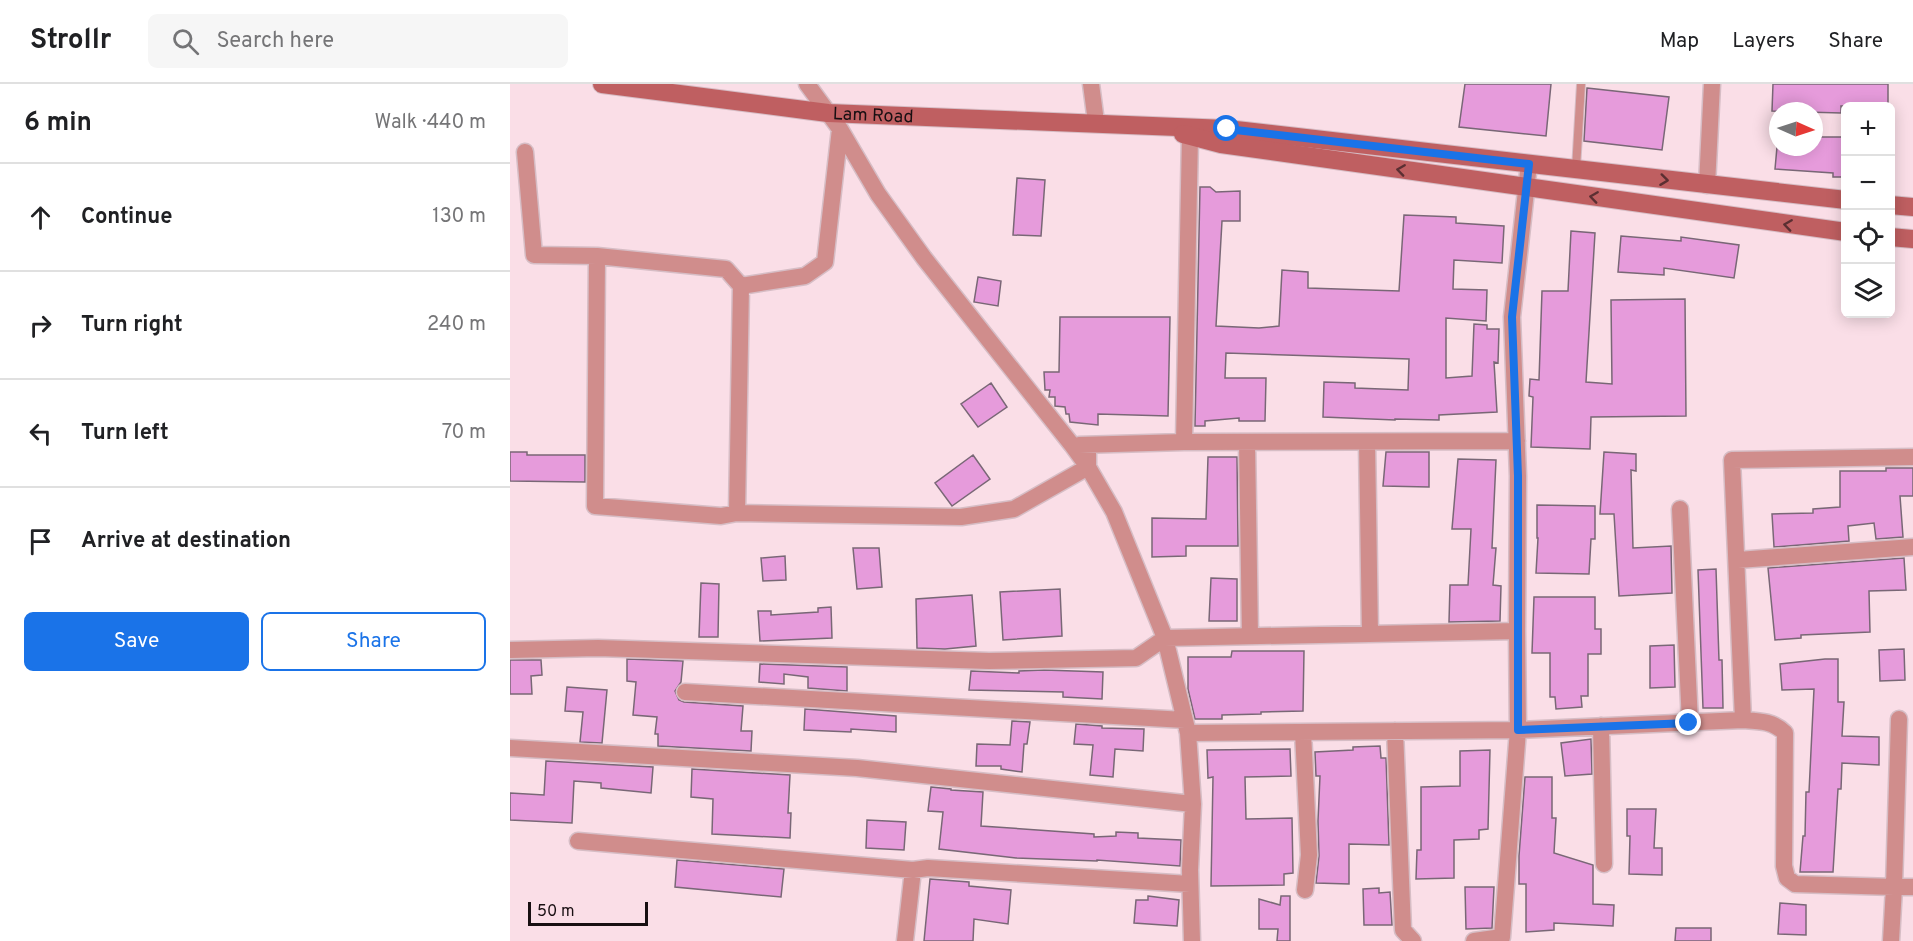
<!DOCTYPE html>
<meta charset="utf-8">
<style>
body{margin:0;font-family:Overpass,sans-serif;background:#f6f6f6;color:#202124}
.controls{position:absolute;right:18px;top:18px;display:grid;overflow:hidden;border-radius:9px;box-shadow:0 3px 15px #0003}
.controls button{width:54px;height:54px;display:grid;place-items:center;padding:0;border:0;border-bottom:2px solid #e0e0e0;background:#fff;color:#202124;font:30px sans-serif}
.compass{position:absolute;left:1259px;top:18px;width:54px;height:54px;border-radius:50%;background:#fff;box-shadow:0 3px 15px #0003;rotate:93deg}
.scale{position:absolute;left:18px;bottom:15px;width:120px;box-sizing:border-box;padding-left:6px;border:3px solid #180f12;border-top:0;font-size:16px;line-height:21px;white-space:nowrap;color:#180f12;-webkit-text-stroke:4px #fadee7;paint-order:stroke}
.stop{position:absolute;width:18px;height:18px;margin:-14px;border:4px solid #1a73e8;border-radius:50%;background:#fff}
.stop.end{background:#1a73e8;border-color:#fff;box-shadow:0 2px 6px #0008}
.list{margin:0;padding:0;list-style:none}
h2{display:flex;justify-content:space-between;align-items:center;height:78px;margin:0;padding:0 24px;font-size:26px}
h2 small{font-size:20px;font-weight:400;color:#757577}
.list li{display:grid;grid-template-columns:39px 1fr auto;gap:18px;align-items:center;box-sizing:border-box;height:108px;padding:0 24px;border-top:2px solid #e0e0e0}
.list b{display:block;font-size:22px;white-space:nowrap}
.list em{font-size:20px;font-style:normal;color:#757577}
.actions{display:flex;gap:12px;padding:18px 24px}
.actions a{flex:1;padding:14px 0;border:2px solid #1a73e8;border-radius:9px;text-align:center;font-size:21px;color:#1a73e8}
.actions .main{background:#1a73e8;color:#fff}
.icon{flex:none;width:33px;height:33px;fill:none;stroke:currentColor;stroke-width:2;stroke-linecap:round;stroke-linejoin:round}
.map{position:relative;flex:none;width:1403px;height:857px;overflow:hidden}
header{display:flex;align-items:center;gap:36px;box-sizing:border-box;height:84px;padding:0 30px;background:#fff;border-bottom:2px solid #e0e0e0}
header strong{font-size:28px}
nav{display:flex;gap:33px;margin-inline-start:auto;font-size:21px}
.search{width:420px;height:54px;background:#f6f6f6;display:flex;align-items:center;gap:15px;box-sizing:border-box;padding:0 21px;border-radius:9px;color:#757577;font-size:22px}
main{display:flex}
aside{flex:1;background:#fff}
.map>svg:first-child{display:block}
</style>
<header>
<strong>Strollr</strong>
<div class="search"><svg class="icon" aria-label="search" viewBox="0 0 24 24"><circle cx="10" cy="10" r="6"/><path d="M15 15l6 6"/></svg>Search here</div>
<nav><a>Map</a><a>Layers</a><a>Share</a></nav>
</header>
<main>
<aside>
<h2>6 min<small>Walk · 440 m</small></h2>
<ul class="list">
<li><svg class="icon" aria-label="ahead" viewBox="0 0 24 24"><path d="M12 20V5M6 11l6-6 6 6"/></svg><div><b>Continue</b></div><em>130 m</em></li>
<li><svg class="icon" aria-label="right" viewBox="0 0 24 24"><path d="M7 20v-9h11M14 6l5 5-5 5"/></svg><div><b>Turn right</b></div><em>240 m</em></li>
<li><svg class="icon" aria-label="left" viewBox="0 0 24 24"><path d="M17 20v-9H6M10 6l-5 5 5 5"/></svg><div><b>Turn left</b></div><em>70 m</em></li>
<li><svg class="icon" aria-label="arrive" viewBox="0 0 24 24"><path d="M6 21V4h12l-3 4 3 4H6"/></svg><div><b>Arrive at destination</b></div></li>
</ul>
<div class="actions"><a class="main">Save</a><a>Share</a></div>
</aside>
<div class="map">
<svg width="1403" height="857" viewBox="0 0 1403 857">
<rect width="100%" height="100%" fill="#fadee7"/>
<path fill="#e69bdb" stroke="#796776" stroke-width="1.5" d="M955,0H1041L1036,52L949,43Z
M1263,0H1378V22H1331V29L1262,27Z
M1077,4L1159,13L1152,66L1074,57Z
M1304,53H1335V93H1323V89L1265,85L1267,63H1304Z
M507,94L535,96L531,152L503,151Z
M690,103H700L706,108L730,107V137H712L706,242L749,244L769,242L772,186L798,188V204L889,207L894,131L946,133V139L994,142L992,179L944,176L943,205L977,206L976,237L936,234V294L962,292L964,240L977,241V245H989L988,279L984,278L987,328L929,331V336L885,335V336L813,333L814,298L845,299V304L898,306L899,275L716,269L715,294H756L755,337H729V334L695,337V342H685Z
M1061,147L1085,149L1076,298L1102,300L1101,216L1175,215L1176,332L1081,333L1080,365L1021,363L1023,313L1019,312L1020,295L1029,296L1032,207H1058Z
M1111,152L1171,157V153L1229,161L1224,194L1154,184V191L1108,188Z
M468,193L491,197L488,222L464,218Z
M550,233H660L658,332L588,330V341L560,338L559,330H556L555,323L545,322V313H539L540,306H535L534,288H549Z
M481,299L497,323L468,343L451,320Z
M0,368H17V371H75V398L0,397Z
M876,368H919V403L873,402Z
M1094,368L1126,370V387L1121,386L1123,464L1161,462L1162,509L1109,512L1104,430H1090Z
M463,371L480,395L442,422L425,399Z
M698,373H727L728,462H676V472L642,473V434L696,435Z
M948,375L986,376L982,464H986L983,501L991,502L990,537L939,538L940,501H958L961,445H942Z
M1376,384H1403V412H1390L1393,453L1366,455L1364,439L1338,442L1339,457L1264,463L1262,430L1303,429V425L1330,423V387H1376Z
M1027,421L1085,422V455H1081L1079,490L1026,489L1028,454H1027Z
M343,464H369L372,503L347,505Z
M275,472L276,496L253,497L251,474Z
M1394,474L1396,506L1359,507L1360,548L1291,551V554L1265,556L1258,484Z
M1206,485L1209,576H1212L1213,624H1193L1188,486Z
M701,494L727,495V537H699Z
M191,499L209,500L208,553H189Z
M550,505L552,552L493,556L490,508Z
M462,511L466,562L435,565L407,564L406,515Z
M1024,513H1085V545H1091V570H1078V612H1071L1072,623L1046,625L1045,613H1040V569H1022Z
M321,523L322,554L250,557L248,527H261V531L308,528V524Z
M1164,561L1165,603L1140,604V562Z
M1394,565L1395,596L1370,597L1369,566Z
M722,567H794L793,627L751,628V630L712,631V635H685L678,605V573H721Z
M117,575L173,577L171,598L165,607L169,616L174,618L233,622L231,647H242L241,667L148,662V650H145L147,633L123,631L126,598L117,597Z
M1315,575H1328V618H1334L1332,652L1369,653V681L1332,679L1331,705H1328L1323,788H1290L1293,752H1295L1296,708H1299L1304,605L1272,606L1270,580Z
M0,576H31L32,591L21,592L22,610H0Z
M250,580L337,583V607L298,604V593L274,590V600L249,598Z
M461,587L509,589V587L534,586L593,588L592,615L553,613V608L459,606Z
M57,603L97,606L92,659L70,658L73,628L55,627Z
M295,625L386,632V648L341,645V648L294,646Z
M502,637L520,638L517,660H514L512,688L491,685V682H466L467,660L500,661Z
M566,640L592,642V644L634,645L633,667L605,665L603,693L580,691L583,661L564,660Z
M1081,655L1082,690L1055,692L1051,659Z
M870,662L871,674H876L879,761L839,760V800L806,799L809,772L808,737L810,692H806L805,668L843,666V663Z
M780,665L781,692L735,693L736,735L782,734L783,789L774,790V801L701,802L703,693L698,694L697,666Z
M980,666L978,745L969,746V755L944,756V794L906,795L907,766H911V703L950,702V667Z
M36,677L143,683L141,709L91,704V699L64,697L62,739L0,736V709L34,711Z
M182,685L280,691L278,729H281L280,754L202,750L203,715L181,713Z
M1015,693H1042V734H1046L1044,769L1083,781V820L1104,821L1103,842L1044,839V846L1016,848V800H1009V772Z
M421,703L441,705V706L473,708L471,742L584,750V753L606,752V748L628,749V754L671,756L670,782L587,776V777L506,774L429,765L433,728L418,727Z
M1117,725H1146L1144,764H1152V791L1119,790L1120,752H1117Z
M357,736L396,738L394,766L356,764Z
M167,776L274,785L271,813L165,803Z
M420,795L459,798V802L501,806L498,840L464,835L463,857H414Z
M955,803H984L982,844L956,845Z
M869,804V809L880,808L882,841H854L853,805Z
M638,812L669,816L667,842L624,839L626,816H638Z
M771,812H780V857H767L768,845H749V815L770,821Z
M1270,819L1296,821V851L1268,850Z
M1166,844H1201V857H1165Z"/>
<g fill="none" stroke-linecap="round" stroke-linejoin="round">
<g stroke="#d6bdc5" stroke-width="10">
<path id="lane" d="M1066,85L1071,0"/>
</g>
<g stroke="#d6bdc5" stroke-width="19">
<path id="street" d="M297,0L330,45L368,110L414,174L562,361L578,383L604,428L655,554L678,649L683,720L680,786L682,857
M581,0L586,38
M15,68L24,171L87,172
M1197,101L1202,0
M231,202L295,192L315,178L330,45
M674,358L680,52
M737,358L740,552
M857,358L860,550
M569,361L674,358L1007,357
M1170,425L1180,639
M227,429L231,202L216,185L87,172L85,422L211,432L227,429L451,433L504,425L578,383V361
M1228,476L1403,463
M0,566L88,564L479,577L626,574L655,554L1007,547L1008,392L1002,233L1019,80
M175,608L675,636
M1389,635L1384,803H1403
M1233,636L1222,376L1403,373
M1091,642L1094,780
M885,647L893,846L903,857
M793,648L799,771L795,806
M678,649L1008,646L1233,636C1250,637 1263,637 1275,649L1274,782L1277,794L1285,800L1384,803L1381,857
M0,664L347,684L683,720
M68,757L403,786L418,784L680,800
M395,857L403,786
M964,857L992,853L1008,646L1007,547"/>
</g>
<g stroke="#d6bdc5" stroke-width="20">
<g id="secondary">
<path id="s1" d="M92,0L318,29L717,45L1336,116"/>
<path d="M673,50L711,60L1336,148"/>
<path d="M1380,121L1403,123"/>
<path d="M1380,153L1403,155"/>
</g>
</g>
<use href="#lane" stroke="#d08d8c" stroke-width="8"/>
<use href="#street" stroke="#d08d8c" stroke-width="16"/>
<use href="#secondary" stroke="#bf5f61" stroke-width="18"/>
</g>
<defs><path id="oneway-chevron" d="M-2-3.5L2.5 0L-2 3.5" fill="none" stroke-width="1.6" stroke-linecap="round" stroke-linejoin="round" transform="scale(1.5)"/></defs>
<g stroke="#5b2f32">
<use href="#oneway-chevron" transform="translate(891 86) rotate(-172)"/>
<use href="#oneway-chevron" transform="translate(1154 96) rotate(7)"/>
<use href="#oneway-chevron" transform="translate(1084 113) rotate(-172)"/>
<use href="#oneway-chevron" transform="translate(1278 141) rotate(-172)"/>
</g>
<g fill="none" stroke-linecap="round" stroke-linejoin="round">
<path stroke="#1a73e8" stroke-width="8" d="M717,45L1019,80L1002,233L1008,392V646L1179,639"/>
</g>
<g text-anchor="middle" stroke-width="5" stroke-linejoin="round" paint-order="stroke">
<g font-size="18" fill="#180f12" stroke="#fadee7">
<text dy="6" stroke="none"><textPath href="#s1" startOffset="273">Lam Road</textPath></text>
</g>
</g>
</svg>
<div class="controls">
<button>+</button>
<button>−</button>
<button><svg class="icon" aria-label="locate" viewBox="0 0 24 24"><circle cx="12" cy="12" r="6"/><path d="M12 2v4M12 18v4M2 12h4M18 12h4"/></svg></button>
<button><svg class="icon" aria-label="layers" viewBox="0 0 24 24"><path d="M12 4l9 5-9 5-9-5zM3 14l9 5 9-5"/></svg></button>
</div>
<svg class="compass" viewBox="-18 -18 36 36"><path d="M0-13l5 13h-10z" fill="#e53935"/><path d="M0 13l5-13h-10z" fill="#757577"/></svg>
<div class="scale">50 m</div>
<div class="stop" style="left:717px;top:45px"></div>
<div class="stop end" style="left:1179px;top:639px"></div>
</div>
</main>
